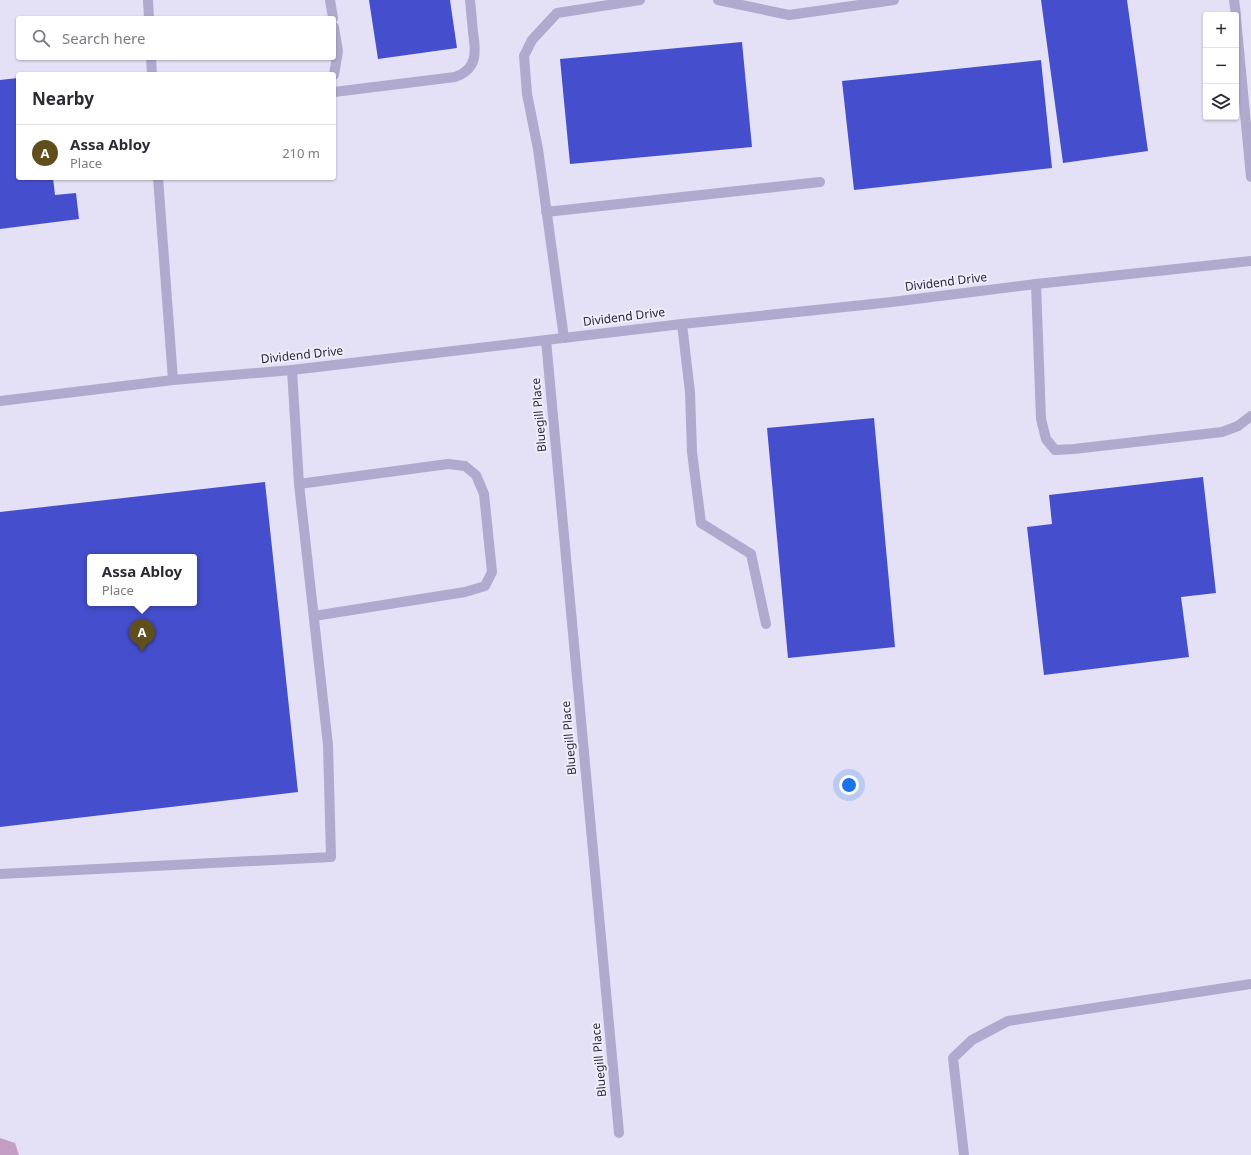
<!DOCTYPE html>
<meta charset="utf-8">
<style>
body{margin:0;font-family:"Noto Sans",sans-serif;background:#f2f2f3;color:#2b2b33}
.controls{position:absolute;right:12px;top:12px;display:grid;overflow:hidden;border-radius:4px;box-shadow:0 1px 3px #0004}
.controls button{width:36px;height:36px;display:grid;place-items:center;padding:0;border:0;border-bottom:1px solid #e1e1e2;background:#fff;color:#2b2b33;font:20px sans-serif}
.you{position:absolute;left:849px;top:785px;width:14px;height:14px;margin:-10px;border:3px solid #fff;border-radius:50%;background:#1a73e8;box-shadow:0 0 0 6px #1a73e833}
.badge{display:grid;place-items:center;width:26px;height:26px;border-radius:50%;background:#604f1c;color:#fff;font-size:13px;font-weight:700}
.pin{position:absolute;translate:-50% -33px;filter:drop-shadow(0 1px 2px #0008)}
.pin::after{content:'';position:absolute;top:21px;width:14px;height:12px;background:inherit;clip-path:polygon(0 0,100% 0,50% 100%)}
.popup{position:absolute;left:87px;top:554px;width:110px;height:52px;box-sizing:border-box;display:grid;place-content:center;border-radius:4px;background:#fff;filter:drop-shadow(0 1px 3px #0005);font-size:13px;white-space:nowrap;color:#7c7c81}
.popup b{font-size:15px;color:#2b2b33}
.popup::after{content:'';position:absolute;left:50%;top:100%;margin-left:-8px;border:8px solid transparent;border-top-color:#fff}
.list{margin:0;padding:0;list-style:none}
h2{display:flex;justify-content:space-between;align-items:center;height:52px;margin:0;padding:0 16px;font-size:17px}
h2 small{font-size:13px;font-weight:400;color:#7c7c81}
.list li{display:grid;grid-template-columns:26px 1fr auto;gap:12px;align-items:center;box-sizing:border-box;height:56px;padding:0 16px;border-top:1px solid #e1e1e2}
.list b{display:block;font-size:15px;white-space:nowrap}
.list p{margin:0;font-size:13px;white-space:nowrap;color:#7c7c81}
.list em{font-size:13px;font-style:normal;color:#7c7c81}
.icon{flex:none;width:22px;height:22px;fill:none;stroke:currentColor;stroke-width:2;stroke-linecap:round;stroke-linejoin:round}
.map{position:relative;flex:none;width:1251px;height:1155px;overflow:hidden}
.search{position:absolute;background:#fff;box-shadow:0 1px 3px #0004;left:16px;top:16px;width:320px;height:44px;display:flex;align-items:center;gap:10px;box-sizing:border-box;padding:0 14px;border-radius:4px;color:#7c7c81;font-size:15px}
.panel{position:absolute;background:#fff;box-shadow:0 1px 3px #0004;left:16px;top:72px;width:320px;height:108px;border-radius:4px}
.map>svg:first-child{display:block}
</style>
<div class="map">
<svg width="1251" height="1155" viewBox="0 0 1251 1155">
<rect width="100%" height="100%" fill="#e4e0f5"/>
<path fill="#c59ec4" d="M0,1138L15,1143L19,1155H0Z"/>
<path fill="#454fcd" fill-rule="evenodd" d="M369,0H450L457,48L378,59Z
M1041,0H1127L1148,151L1063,163Z
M742,42L752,147L570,164L560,59Z
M1041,60L1052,168L854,190L842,81Z
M18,78V178H53L55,195L76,193L79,219L0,229V80Z
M874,418L895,647L788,658L767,428Z
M1203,477L1216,593L1181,597L1189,657L1044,675L1027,527L1052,524L1049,495Z
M265,482L298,792L0,827V512ZM90,557H194V603H90Z"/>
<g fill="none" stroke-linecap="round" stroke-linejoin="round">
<path stroke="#afaace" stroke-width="10" d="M148,0L149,18
M330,0L333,18
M718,0L789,15L894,0
M1234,0L1236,15
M1236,18L1251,177
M334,27L338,51L334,75
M151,58L152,74
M334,92L455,77C478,69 476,52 473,32C472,21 471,11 470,0
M158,178L173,380
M546,212L820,182
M1036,284L1041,419L1046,439L1055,450L1074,449L1222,432L1238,426L1251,416
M682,324L690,392L692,452L701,523L751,554L766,624
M564,338L538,149L527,94L524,56L532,40L557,13L640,0
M546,340L619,1133
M299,484L448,464L465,466L476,475L484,494L492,572L485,586L465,592L314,616
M0,874L331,857L328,745L299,484L292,370
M964,1155L953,1058L972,1040L1008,1021L1251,984"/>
<path stroke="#afaace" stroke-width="10" d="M0,401L173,380L292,370L682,324L892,302L1036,284L1251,261"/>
</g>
<g text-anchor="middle" stroke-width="4" stroke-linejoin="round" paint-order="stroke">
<g font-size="12" fill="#2a2a3b" stroke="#f0edfb">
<text transform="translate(946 282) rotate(-7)" y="4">Dividend Drive</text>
<text transform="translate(624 317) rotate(-7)" y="4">Dividend Drive</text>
<text transform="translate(302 355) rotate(-6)" y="4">Dividend Drive</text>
<text transform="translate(539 415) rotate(-95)" y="4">Bluegill Place</text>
<text transform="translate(569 738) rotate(-95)" y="4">Bluegill Place</text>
<text transform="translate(599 1060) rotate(-95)" y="4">Bluegill Place</text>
</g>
</g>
</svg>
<div class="controls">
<button>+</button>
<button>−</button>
<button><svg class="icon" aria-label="layers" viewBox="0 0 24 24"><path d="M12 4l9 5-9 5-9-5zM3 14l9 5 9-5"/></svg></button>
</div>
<div class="you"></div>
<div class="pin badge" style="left:142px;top:652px">A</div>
<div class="popup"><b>Assa Abloy</b>Place</div>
<div class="search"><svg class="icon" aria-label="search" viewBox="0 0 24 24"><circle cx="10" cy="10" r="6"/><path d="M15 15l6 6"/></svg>Search here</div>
<section class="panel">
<h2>Nearby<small></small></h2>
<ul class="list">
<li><span class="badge">A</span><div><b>Assa Abloy</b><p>Place</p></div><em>210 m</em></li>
</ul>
</section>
</div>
